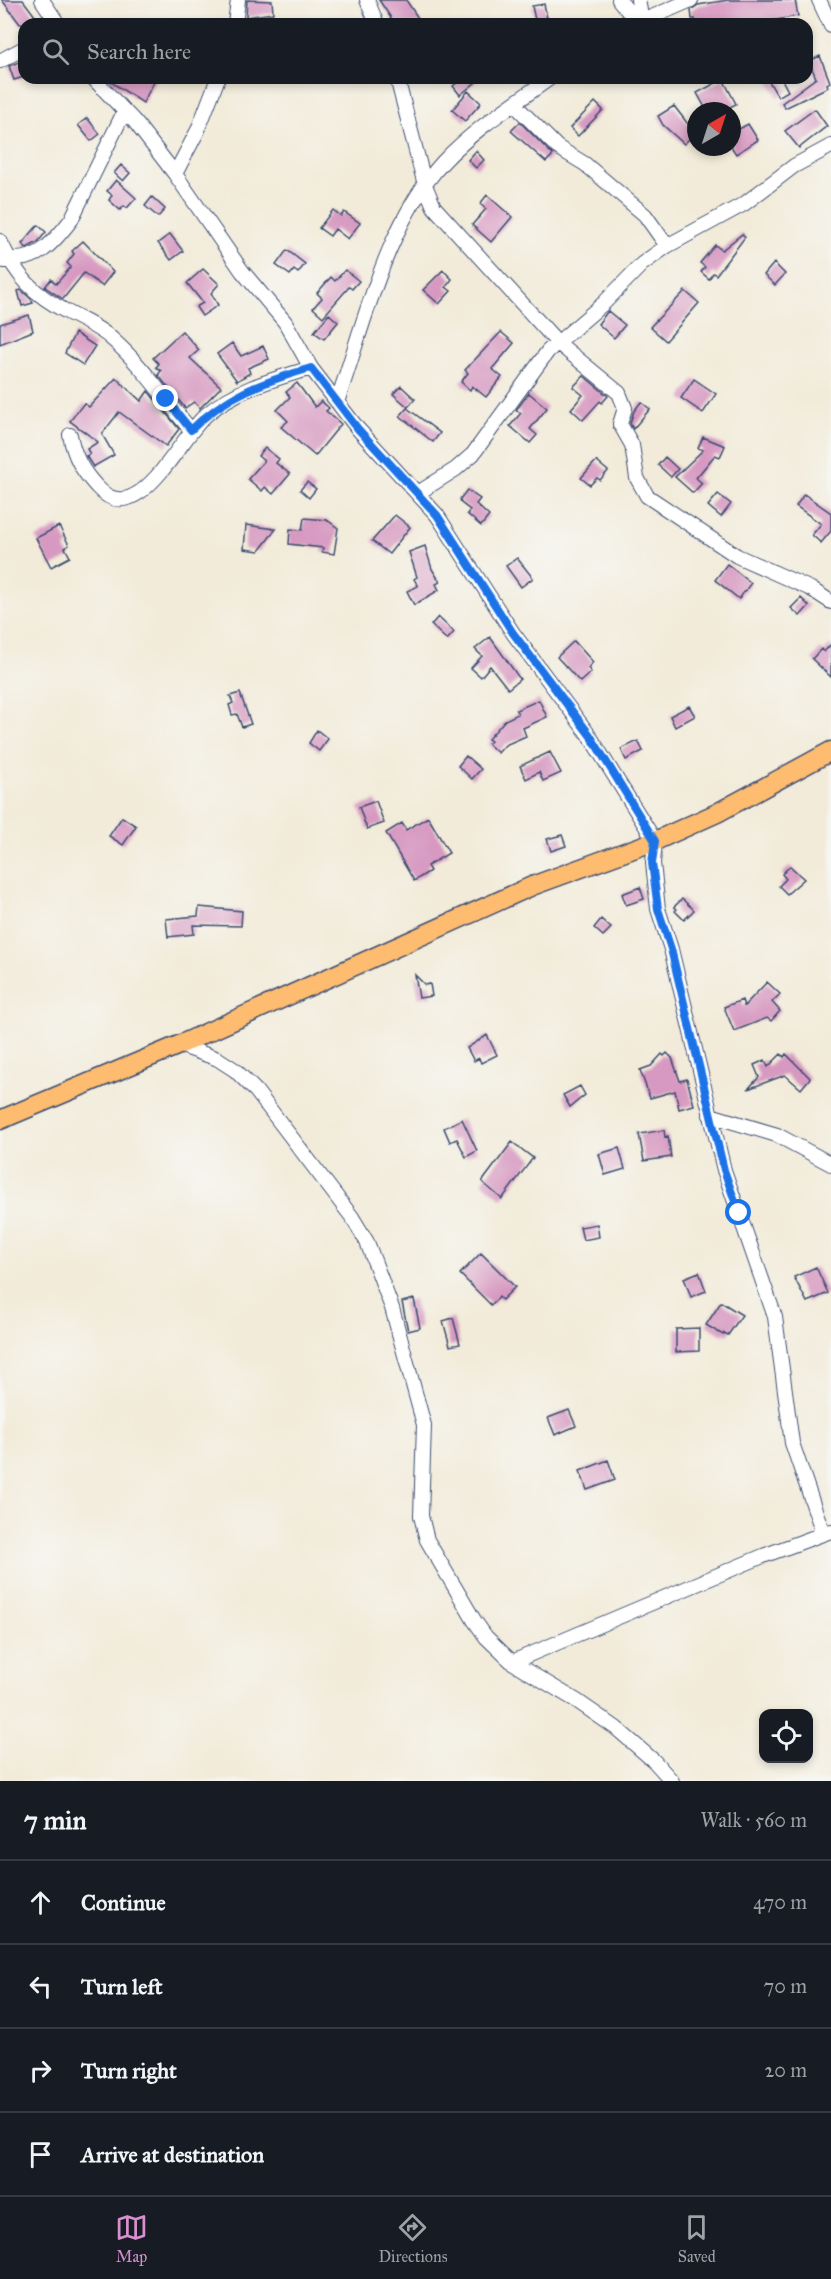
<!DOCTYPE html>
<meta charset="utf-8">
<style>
body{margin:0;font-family:"IM FELL Great Primer",serif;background:#242831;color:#f1f3f6}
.controls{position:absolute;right:18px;bottom:18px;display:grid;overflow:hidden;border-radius:12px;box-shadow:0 3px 9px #0003}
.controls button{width:54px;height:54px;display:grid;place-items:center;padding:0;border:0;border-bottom:2px solid #363941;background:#171b24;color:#f1f3f6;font:30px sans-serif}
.compass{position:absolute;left:687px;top:102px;width:54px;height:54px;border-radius:50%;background:#171b24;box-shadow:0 3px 9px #0003;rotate:39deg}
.stop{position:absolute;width:18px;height:18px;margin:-14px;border:4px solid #1a73e8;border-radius:50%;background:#fff}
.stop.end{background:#1a73e8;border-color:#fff;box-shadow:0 2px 6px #0008}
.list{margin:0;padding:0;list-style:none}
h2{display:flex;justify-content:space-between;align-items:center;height:78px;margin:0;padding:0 24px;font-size:26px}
h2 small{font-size:20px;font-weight:400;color:#9ea1a6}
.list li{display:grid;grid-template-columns:39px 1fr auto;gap:18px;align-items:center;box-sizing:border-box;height:84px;padding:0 24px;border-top:2px solid #363941}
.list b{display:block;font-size:22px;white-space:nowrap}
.list em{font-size:20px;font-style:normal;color:#9ea1a6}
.icon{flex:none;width:33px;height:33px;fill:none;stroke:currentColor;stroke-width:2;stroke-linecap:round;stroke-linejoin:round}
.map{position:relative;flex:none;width:831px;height:1781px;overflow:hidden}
.search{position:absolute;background:#171b24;box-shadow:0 3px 9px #0003;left:18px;right:18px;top:18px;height:66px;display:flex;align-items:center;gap:15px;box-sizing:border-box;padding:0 21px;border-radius:18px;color:#9ea1a6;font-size:22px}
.sheet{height:414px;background:#171b24}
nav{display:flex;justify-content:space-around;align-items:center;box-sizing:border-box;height:84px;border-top:2px solid #363941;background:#171b24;font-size:16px;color:#9ea1a6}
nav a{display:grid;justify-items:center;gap:3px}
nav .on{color:#d690ce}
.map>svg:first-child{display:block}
</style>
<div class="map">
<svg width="831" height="1781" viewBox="0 0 831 1781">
<rect width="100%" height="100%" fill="#f6f6f2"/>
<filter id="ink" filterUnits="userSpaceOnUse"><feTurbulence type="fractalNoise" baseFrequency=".0167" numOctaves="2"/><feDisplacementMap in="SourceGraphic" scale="12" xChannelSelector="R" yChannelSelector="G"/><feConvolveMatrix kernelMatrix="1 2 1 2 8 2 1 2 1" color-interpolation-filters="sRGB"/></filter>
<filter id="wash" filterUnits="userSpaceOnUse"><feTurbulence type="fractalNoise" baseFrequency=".008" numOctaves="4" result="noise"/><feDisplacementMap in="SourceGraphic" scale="24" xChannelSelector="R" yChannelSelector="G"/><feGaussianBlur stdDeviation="1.35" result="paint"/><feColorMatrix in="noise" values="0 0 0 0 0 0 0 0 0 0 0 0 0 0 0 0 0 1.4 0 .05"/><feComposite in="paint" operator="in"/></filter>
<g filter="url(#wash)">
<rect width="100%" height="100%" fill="#f2ebd9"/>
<g id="blocks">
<path fill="#d799c1" d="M2,0H23L41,24H20Z
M247,0L272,1L273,13L246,17Z
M379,0H406L422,24H395Z
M728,0H795L798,16L765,22V24H696L695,19H692L691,10L698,5Z
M544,4L547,18L535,20L532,6Z
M820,56L830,82L827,84L828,87L785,108L782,103L816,78L809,61Z
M24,60V77L14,80L9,66Z
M105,78H156L143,103Z
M463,78H481L460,95L453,86Z
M767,78H781L788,91L778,97Z
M723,79L736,104L722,111H707L697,93Z
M468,91L481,103L465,121L452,110Z
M595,102L603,110L578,136L570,128Z
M674,106L695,133L684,144L663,125L658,116Z
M815,109L827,126L799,148L785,131Z
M87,118L100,134L91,141L78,125Z
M520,122L553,155L546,162L511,131Z
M748,124L758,140L736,154L732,148V133Z
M476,151L484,160L476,168L468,160Z
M121,165L130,173L123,181L114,173Z
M116,180L136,198L127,208L124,206L120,210L109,200L112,195L107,191Z
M487,195L512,217L491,242L472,225L486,209L480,204Z
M152,197L165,209L158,217L145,206Z
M333,210L341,216L344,212L360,223L348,239L335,229L330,236L319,228Z
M38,225L46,232L38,242L27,248L22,244Z
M170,234L183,251L171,260L158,243Z
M742,234L745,237L716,275L713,273L709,279L701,272L705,267L700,263L715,245L722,250Z
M83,241L113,272L102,286L84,273L63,299L45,287L51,279L56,284L71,267L67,263L74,254L72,251Z
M287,250L305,264L298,273L294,270L290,275L276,265Z
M774,263L785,274L775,285L764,275Z
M203,269L219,284L211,293L218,305L202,316L196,307L203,303L187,283Z
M345,270L359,281L352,289L349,287L323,317L313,308L322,298L317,293L331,277L335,281Z
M443,270L452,279L446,287L451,291L439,304L423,290Z
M21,290L31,299L33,303L22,306L18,291Z
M685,291L699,303L666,341L650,327Z
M608,311L625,325L614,338L598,324Z
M329,314L338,322L324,339L314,332Z
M29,315L33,331L0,344V324Z
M182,331L199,350L190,358L221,387L200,408L194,402L185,408L158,375L161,371L156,367L159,364L153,358Z
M501,332L514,343L492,369L502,377L486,397L472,386L470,390L461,382L468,373L465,370Z
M75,333L95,346L83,365L65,353Z
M232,343L241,356L263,346L269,359L248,368L250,373L237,381L217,354Z
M584,376L608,396L602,403L600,401L583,420L571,409L583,395L573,387Z
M116,378L141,401L148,391L179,429L166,446L119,412L102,434L114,455L93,467L86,456L90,454L87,449L98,442L70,421L84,403L89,407Z
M694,379L716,394L703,413L681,398Z
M297,383L315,407L321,401L329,408L326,411L341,424L315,456L281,427L288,421L277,410L290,397L286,392Z
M401,386L415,399L408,407L393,394Z
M529,393L547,408L530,429L537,435L530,443L510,426L521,413L516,410Z
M641,402L650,409L633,429L630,423L634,411Z
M407,408L440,433L433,442L400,416Z
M703,437L725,446L720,457L715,455L696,478L702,483L693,493L675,477L703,450L698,448Z
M265,448L279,459L276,463L290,474L273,494L265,487L262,491L248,479L264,461L258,456Z
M665,457L678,469L671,477L658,465Z
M596,461L608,471L600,480L597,478L590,485L581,478Z
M307,482L316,489L309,498L300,490Z
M467,490L480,499L476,504L489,516L481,526L467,514L470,510L461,503L460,499Z
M718,494L731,504L721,517L708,506Z
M804,494L831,513V531L821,543L812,535L821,524L796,506Z
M395,515L410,527L389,554L372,541Z
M304,518L327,520L338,528L334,554L322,552L323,548L289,544L290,529L302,530Z
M246,525L276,529L259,551L244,549Z
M59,526L69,545L65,548L70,557L51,567L36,538Z
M425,546L432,569L440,582L436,584L439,590L414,605L407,591L418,586L414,579L417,577L409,552Z
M517,558L533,578L521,587L506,566Z
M727,564L751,583L739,599L715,580Z
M801,598L809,606L800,616L791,608Z
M438,617L454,632L447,640L431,625Z
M490,637L520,679L508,689L490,666L481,677L471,668L482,656L475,649Z
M574,641L593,662L588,668L591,672L580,682L557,657Z
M831,644V677L812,659L821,649L824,652Z
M240,693L251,724L242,727L237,714L232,715L229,705L233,703L230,696Z
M539,700L547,717L523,728L526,736L505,745L498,753L488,744L491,741L488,739L505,720L518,714L516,710Z
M689,706L695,716L675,727L670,716Z
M317,730L328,739L319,751L309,743Z
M638,741L643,751L626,760L621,749Z
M550,752L561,773L543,781L539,772L526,779L520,766Z
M466,756L481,769L472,779L458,766Z
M376,801L384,823L367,829L359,807Z
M122,817L136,826L123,845L109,836Z
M428,817L449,853L427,866L430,871L414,881L386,833L402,823L406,830Z
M562,835L566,846L551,851L547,839Z
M790,866L804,879L787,894L779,886L786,879L782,874Z
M640,887L644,899L626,905L622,894Z
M682,899L694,910L684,920L675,911L677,909L674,907Z
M199,907L242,911L241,926L193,925L194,934L168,937L166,919L198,916Z
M601,919L611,928L603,936L594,928Z
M415,975L425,985L430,984L432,996L419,998Z
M767,982L780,994L772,1002L780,1011L771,1021L767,1018L734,1031L724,1007L742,1000L744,1006Z
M487,1035L497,1055L481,1063L479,1058L474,1061L467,1048Z
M667,1053L672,1058L680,1081L687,1079L694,1105L679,1109L675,1091L650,1098L640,1070L651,1066L662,1054L664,1056Z
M781,1054L784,1057L786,1054L810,1078L801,1089L785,1075L748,1089L759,1077L754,1065L765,1060L768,1067Z
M580,1086L585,1095L570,1107L563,1095Z
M462,1119L477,1151L466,1157L457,1139L450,1142L444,1128Z
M664,1130L665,1137L668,1136L671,1157L644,1161L639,1134Z
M512,1142L533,1158L502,1199L482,1182Z
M619,1148L625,1169L605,1175L599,1154Z
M597,1224L599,1237L583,1240L580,1227Z
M481,1253L515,1287L502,1300L499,1297L491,1305L460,1274Z
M816,1267L828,1293L807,1302L794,1277Z
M699,1272L706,1291L691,1297L684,1278Z
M414,1299L420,1328L408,1331L402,1302Z
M721,1302L742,1315L728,1335L724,1333L723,1335L706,1325Z
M453,1318L460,1344L450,1346L443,1321Z
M699,1328V1351L676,1352V1329Z
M569,1410L576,1426L555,1435L548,1418Z
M608,1460L615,1480L587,1490L580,1471Z"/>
</g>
</g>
<g filter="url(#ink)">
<use href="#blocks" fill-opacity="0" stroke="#3b4b70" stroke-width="1.5"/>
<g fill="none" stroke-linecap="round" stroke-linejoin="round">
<g stroke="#3b4b70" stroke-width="16">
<path id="minor" d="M42,0L58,24
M367,0L377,24
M619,0L628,11L641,16
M638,0L642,21
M819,0L831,26
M235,24L238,0
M636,24L691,0
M0,61L24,48
M93,78L135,122L175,174L242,271L285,322L311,368L358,429L437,515L513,633L589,735L655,841L653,863L658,909L671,949L724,1170L775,1317L792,1443L823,1533
M397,78L425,185L434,207L558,343L619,393L625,408L620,424L632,445L637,478L647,496L737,556L811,589L831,602
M514,104L557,147L585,164L645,215L667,246
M175,174L198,130L218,78
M0,241C17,277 33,294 69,313C84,321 100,328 112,339C143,366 165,400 191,430
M4,261L7,258C36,264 54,242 71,220L124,112
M337,402C364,325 386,224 443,162C474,129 514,104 550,78
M70,435C74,456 82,471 97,487C138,533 180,436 207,414C236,389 275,379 311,368
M418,493L456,469L473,454L548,351L604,303L642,264L667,246L744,204L794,166L831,146
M179,1045L218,1059L235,1070L256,1091L352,1217L367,1242L392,1308L424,1425L421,1516L427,1540L474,1620L486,1637L512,1662L577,1701L616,1728L654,1761L672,1781
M710,1115L777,1135L831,1164
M512,1662L763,1556L831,1531"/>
</g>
<g stroke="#3b4b70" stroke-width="21">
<path id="major" d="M0,1120L179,1045L532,886L655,841L717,813L831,751"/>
</g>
<use href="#minor" stroke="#fff" stroke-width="14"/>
<use href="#major" stroke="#fdbc6f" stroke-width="18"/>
</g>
</g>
<g fill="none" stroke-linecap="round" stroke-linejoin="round" filter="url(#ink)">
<path stroke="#1a73e8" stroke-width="8" d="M166,399L191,430C225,395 266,381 311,368L358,429L437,515L513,633L590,735L655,841L652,863L658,909L671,949L724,1170L739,1213"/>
</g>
</svg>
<div class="controls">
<button><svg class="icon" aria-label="locate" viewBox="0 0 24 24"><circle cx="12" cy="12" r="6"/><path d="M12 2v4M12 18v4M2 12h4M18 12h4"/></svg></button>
</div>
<svg class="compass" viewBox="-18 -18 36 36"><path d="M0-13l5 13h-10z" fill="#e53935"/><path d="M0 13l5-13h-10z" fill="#9ea1a6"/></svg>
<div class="stop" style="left:739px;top:1213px"></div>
<div class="stop end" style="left:166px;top:399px"></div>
<div class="search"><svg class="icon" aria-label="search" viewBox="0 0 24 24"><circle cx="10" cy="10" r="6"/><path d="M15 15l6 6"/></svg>Search here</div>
</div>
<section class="sheet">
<h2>7 min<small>Walk · 560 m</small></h2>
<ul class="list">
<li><svg class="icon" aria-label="ahead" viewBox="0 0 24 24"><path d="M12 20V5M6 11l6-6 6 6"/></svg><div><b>Continue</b></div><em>470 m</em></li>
<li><svg class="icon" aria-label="left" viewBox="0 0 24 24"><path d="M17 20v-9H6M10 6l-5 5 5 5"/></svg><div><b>Turn left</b></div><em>70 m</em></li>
<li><svg class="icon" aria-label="right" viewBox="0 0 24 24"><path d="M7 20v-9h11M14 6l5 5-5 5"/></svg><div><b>Turn right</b></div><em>20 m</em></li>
<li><svg class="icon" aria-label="arrive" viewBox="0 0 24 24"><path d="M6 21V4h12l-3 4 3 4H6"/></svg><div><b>Arrive at destination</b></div></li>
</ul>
</section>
<nav>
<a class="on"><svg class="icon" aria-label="map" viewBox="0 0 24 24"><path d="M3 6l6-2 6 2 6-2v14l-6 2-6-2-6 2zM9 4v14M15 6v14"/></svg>Map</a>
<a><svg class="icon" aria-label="directions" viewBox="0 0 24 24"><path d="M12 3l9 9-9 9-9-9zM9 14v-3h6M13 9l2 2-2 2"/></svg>Directions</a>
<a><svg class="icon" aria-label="saved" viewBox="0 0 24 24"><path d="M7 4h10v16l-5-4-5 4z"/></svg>Saved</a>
</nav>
